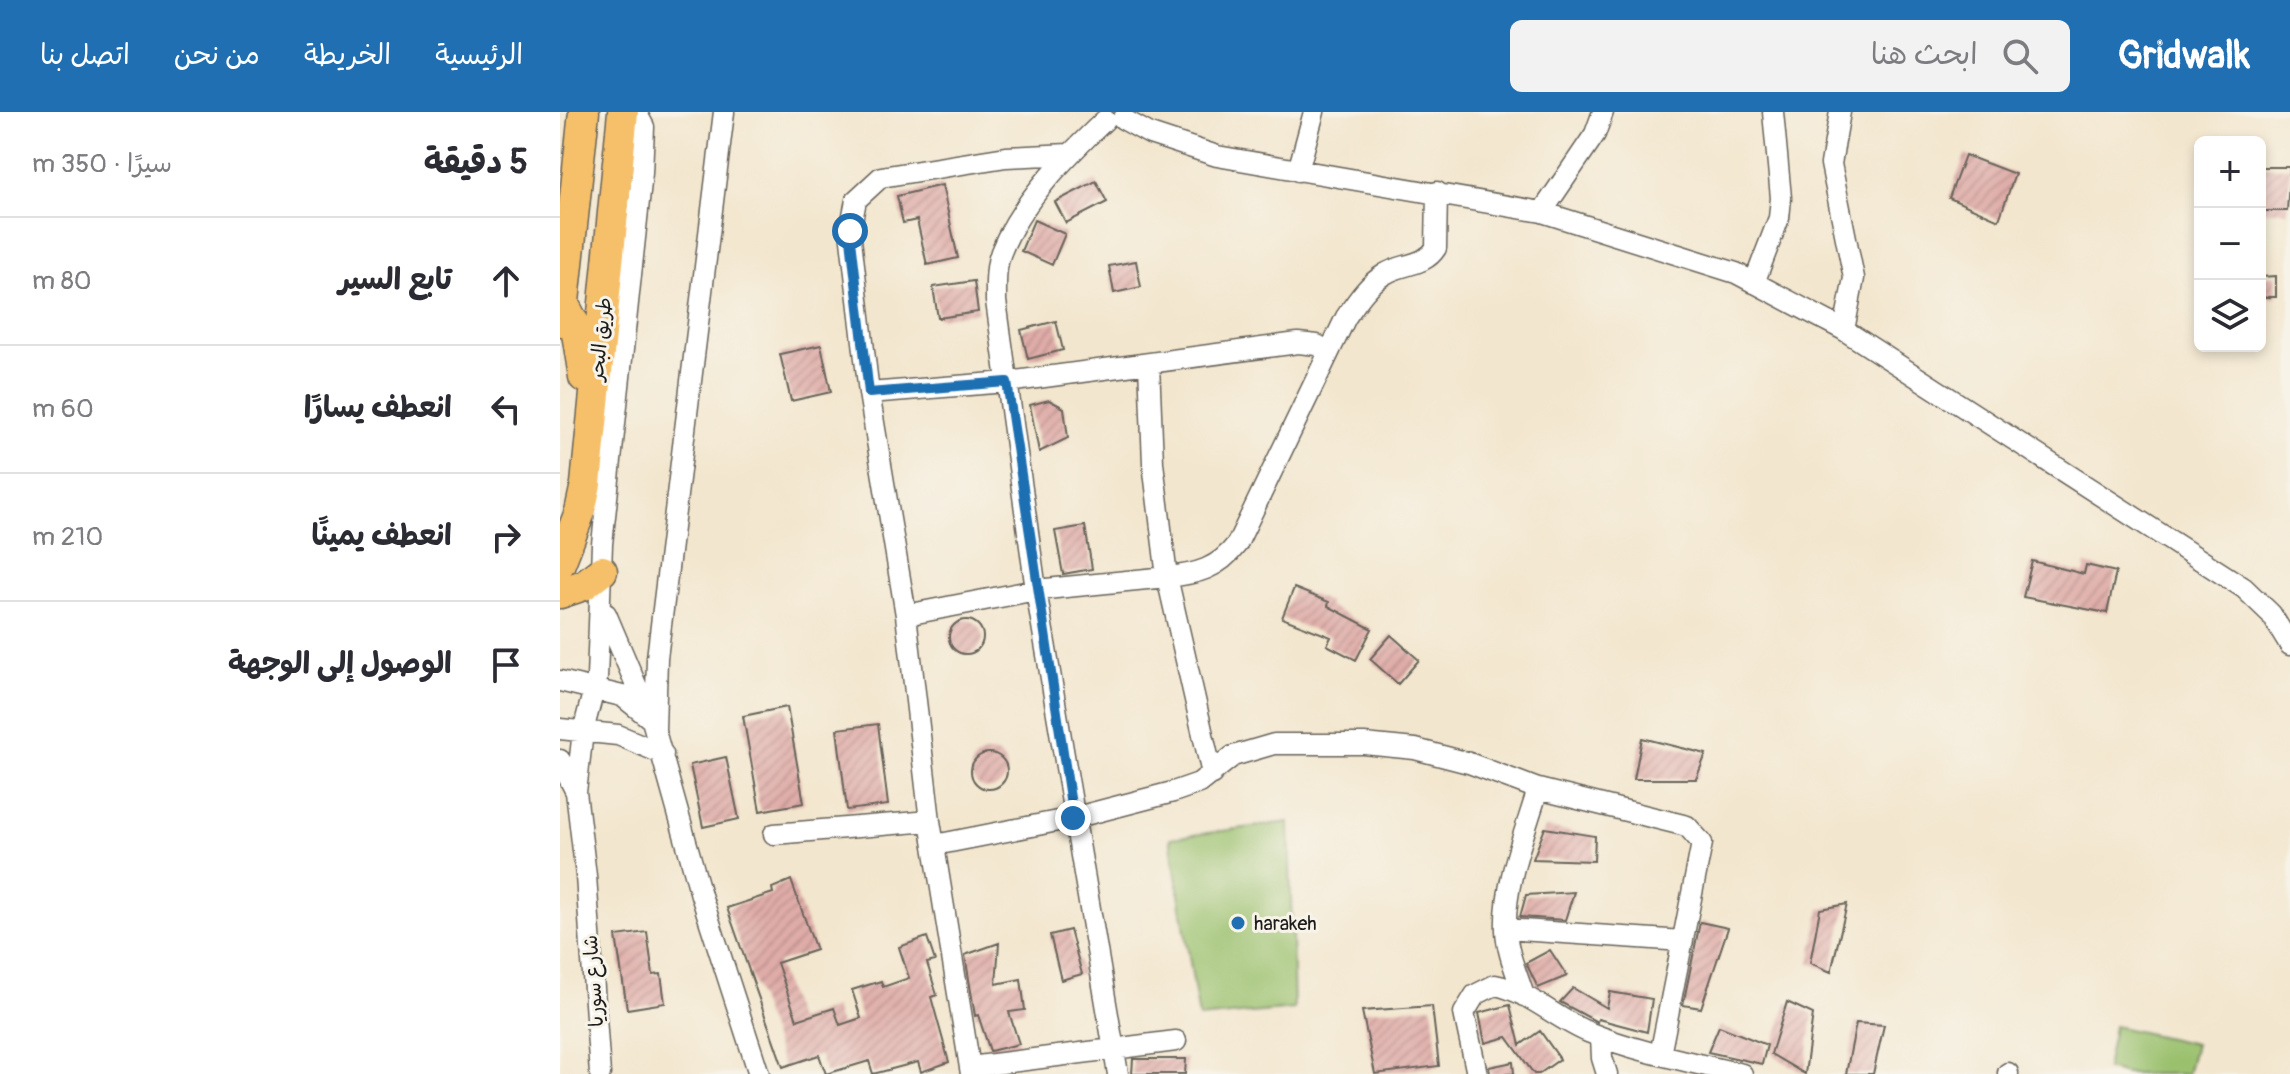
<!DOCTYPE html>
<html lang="ar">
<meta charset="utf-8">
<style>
body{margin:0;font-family:Pangolin,"Playpen Sans Arabic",sans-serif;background:#f2f2f3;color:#2b2b33;direction:rtl}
.controls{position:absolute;right:24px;top:24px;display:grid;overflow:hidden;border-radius:12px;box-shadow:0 4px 12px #0003}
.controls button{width:72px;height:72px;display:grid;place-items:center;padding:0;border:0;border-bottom:2px solid #e1e1e2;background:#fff;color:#2b2b33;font:40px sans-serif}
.stop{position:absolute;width:24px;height:24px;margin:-18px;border:6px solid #1f6fb2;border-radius:50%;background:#fff}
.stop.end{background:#1f6fb2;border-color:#fff;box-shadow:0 2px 8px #0008}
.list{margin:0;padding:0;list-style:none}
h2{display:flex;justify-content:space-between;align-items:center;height:104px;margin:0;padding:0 32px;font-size:34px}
h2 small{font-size:26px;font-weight:400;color:#7c7c81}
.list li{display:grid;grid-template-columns:52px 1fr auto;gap:24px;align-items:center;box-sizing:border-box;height:128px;padding:0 32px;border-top:2px solid #e1e1e2}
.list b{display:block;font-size:30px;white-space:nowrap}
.list em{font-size:26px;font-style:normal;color:#7c7c81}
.icon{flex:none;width:44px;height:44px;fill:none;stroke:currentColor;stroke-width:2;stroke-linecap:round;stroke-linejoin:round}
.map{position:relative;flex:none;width:1730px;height:962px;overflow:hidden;direction:ltr}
header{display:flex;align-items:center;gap:48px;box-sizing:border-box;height:112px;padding:0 40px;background:#1f6fb2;color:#fff}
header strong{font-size:38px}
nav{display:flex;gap:44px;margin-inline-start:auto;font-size:28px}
.search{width:560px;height:72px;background:#f2f2f3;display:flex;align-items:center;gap:20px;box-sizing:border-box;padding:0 28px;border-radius:12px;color:#7c7c81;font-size:30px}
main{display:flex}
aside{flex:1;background:#fff}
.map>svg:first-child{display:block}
</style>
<header>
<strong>Gridwalk</strong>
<div class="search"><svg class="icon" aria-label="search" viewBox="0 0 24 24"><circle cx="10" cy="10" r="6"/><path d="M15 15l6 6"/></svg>ابحث هنا</div>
<nav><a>الرئيسية</a><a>الخريطة</a><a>من نحن</a><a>اتصل بنا</a></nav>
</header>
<main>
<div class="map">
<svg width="1730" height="962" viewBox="0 0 1730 962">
<defs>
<pattern id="building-hatch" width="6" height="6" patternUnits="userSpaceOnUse" patternTransform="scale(2)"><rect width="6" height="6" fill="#dfaca8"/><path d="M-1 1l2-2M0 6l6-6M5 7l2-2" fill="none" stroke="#bf9390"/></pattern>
</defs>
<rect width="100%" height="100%" fill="#f7f3e8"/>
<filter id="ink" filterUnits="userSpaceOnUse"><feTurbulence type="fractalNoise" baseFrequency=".0125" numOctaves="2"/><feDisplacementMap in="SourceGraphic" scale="16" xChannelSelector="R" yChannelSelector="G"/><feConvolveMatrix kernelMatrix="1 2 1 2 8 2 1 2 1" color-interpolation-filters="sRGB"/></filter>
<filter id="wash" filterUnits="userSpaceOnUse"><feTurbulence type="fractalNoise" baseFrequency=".006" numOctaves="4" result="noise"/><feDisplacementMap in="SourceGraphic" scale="32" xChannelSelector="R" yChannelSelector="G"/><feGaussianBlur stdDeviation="1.8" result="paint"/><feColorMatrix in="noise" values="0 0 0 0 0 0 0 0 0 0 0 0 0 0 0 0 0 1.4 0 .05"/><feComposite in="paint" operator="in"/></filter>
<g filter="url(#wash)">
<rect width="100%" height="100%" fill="#f3e6ce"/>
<path fill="#99c06c" stroke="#5a6e44" stroke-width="2" d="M729,710L734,897L639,906L610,726Z
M1554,914L1635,932L1627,962H1567L1546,957Z"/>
<g id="blocks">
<path fill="url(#building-hatch)" d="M1405,43L1455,62L1439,108L1389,86Z
M1700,55H1730L1727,99H1700Z
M536,69L547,90L506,111L495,90Z
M382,73L398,146L367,153L357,108L343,111L337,84Z
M474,108L505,122L492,153L461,139Z
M576,149L581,175L554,181L549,154Z
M1716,164V185H1700V165Z
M414,169L418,200L378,206L373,175Z
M496,209L503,238L468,247L461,218Z
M261,233L271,280L231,289L220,242Z
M489,288L504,296L508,326L479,340L470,293Z
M525,414L532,457L503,462L495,419Z
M1472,449L1524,462L1526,453L1556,460L1547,501L1463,485Z
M734,476L769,490L768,494L812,517L796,548L767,533L771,525L722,506Z
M389 525a17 17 0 1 1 34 0a17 17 0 1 1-34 0Z
M831,523L859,548L838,572L810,547Z
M227,595L244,691L200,699L183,604Z
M318,612L328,693L287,698L277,617Z
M1082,626L1146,642L1136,667H1074Z
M411 659a18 18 0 1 1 36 0a18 18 0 1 1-36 0Z
M166,645L179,707L143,715L130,653Z
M985,716L1035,724L1034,749L973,747Z
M231,768L256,838L217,851L237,908L274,896L280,913L301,906L292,878L321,869L323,875L349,866L339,835L367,825L375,849L367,851L377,883L371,885L389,950L361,960L358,950L313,962L309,949L266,962L259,943L223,955L167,796L213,781L212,776Z
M1014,780L1005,808L960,805L966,783Z
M1287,792L1271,860L1250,851L1260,797Z
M1140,810L1168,816L1141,896L1123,893Z
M510,818L522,862L501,868L490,823Z
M87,820L93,863L101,862L105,891L67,897L56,824Z
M439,831L436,872L461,867L465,898L449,900L459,932L430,939L418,903L415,904L405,843Z
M990,838L1007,864L978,876L966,851Z
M1013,876L1047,896L1050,880L1092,887L1087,920L1038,907L1037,910L1000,890Z
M1227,890L1253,902L1245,962L1211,942Z
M950,893L960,933L980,919L1000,947L979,962H974L947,925L925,931L919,901Z
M872,894L879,954L815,962L802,899Z
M1296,911L1324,913L1313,962H1286Z
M1159,914L1207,933L1202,952L1148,940Z
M573,947H626L625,962H572Z
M953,950L954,962H930L929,955Z"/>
</g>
</g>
<g filter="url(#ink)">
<use href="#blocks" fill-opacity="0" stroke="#67635a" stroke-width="2"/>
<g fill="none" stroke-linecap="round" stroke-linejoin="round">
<g stroke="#67635a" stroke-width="23">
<path id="minor" d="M1280,0L1271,52L1294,166L1284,218
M563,7L590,22L657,44L982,100L1176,161L1284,218L1684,476L1711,502L1730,533
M545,8C506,45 461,89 441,140C435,155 436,173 436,189L476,478L558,962
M738,59L754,0
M982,100L1035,22L1043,0
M1194,171L1219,106L1221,86L1213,0
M309,281L447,270L738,231L757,233L768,239
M46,502L88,601
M346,503L476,478L607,465L593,351L589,252
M0,569L62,584L92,608L141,783L199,962
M0,617L58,623L103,642
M95,618L97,546L164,0
M0,648L16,680
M652,662L607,465C637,462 658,457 677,432L786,205C797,189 808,172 825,162C842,151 864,155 876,136L877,80
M214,722L370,709
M375,733L513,706L613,680L639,671L673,644L714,632H804L855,637L909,651L978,677L1127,714L1142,731L1100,943
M946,817L1123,829
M964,884C957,862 947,841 946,818C944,771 965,721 978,677
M1041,925L1042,946L1047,962
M410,955L616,929
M40,962L26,764L16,680L23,619L37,566L42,432L82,61L84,15L76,0
M411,962L370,709L346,503L309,281L290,119L296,88L321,65L446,45L509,42
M917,962L904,901L915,883L935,873C970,880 996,907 1028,920C1077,940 1131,950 1182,962
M1448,962V961"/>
</g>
<g stroke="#67635a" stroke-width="33">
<path id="highway" d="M3,191L16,215L24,265
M2,209L24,0
M0,451L20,400L26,372L63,0
M0,481L24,473L42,459"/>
</g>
<use href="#minor" stroke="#fff" stroke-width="20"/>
<use href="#highway" stroke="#f6c06b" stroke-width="30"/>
</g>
</g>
<g fill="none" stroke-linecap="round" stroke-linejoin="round" filter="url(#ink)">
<path stroke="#1f6fb2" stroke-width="10" d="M290,119L309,281L447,270L513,706"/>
</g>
<circle fill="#1f6fb2" stroke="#f7f3e8" stroke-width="3" cx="678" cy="811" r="8"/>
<g text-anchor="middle" stroke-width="6" stroke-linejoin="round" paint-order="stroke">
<g font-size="20" fill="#1c1c1c" stroke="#f7f3e8">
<text transform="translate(40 227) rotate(-84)" y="7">طريق البحر</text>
<text transform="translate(33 869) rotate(-94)" y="7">شارع سوريا</text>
</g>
<g font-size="20" fill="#1c1c1c" stroke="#f7f3e8" text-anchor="start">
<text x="694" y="818">harakeh</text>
</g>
</g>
</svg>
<div class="controls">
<button>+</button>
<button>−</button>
<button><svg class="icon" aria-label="layers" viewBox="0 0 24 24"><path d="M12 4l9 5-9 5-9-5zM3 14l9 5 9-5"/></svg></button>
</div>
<div class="stop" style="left:290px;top:119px"></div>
<div class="stop end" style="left:513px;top:706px"></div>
</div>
<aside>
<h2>5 دقيقة<small>سيرًا · 350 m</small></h2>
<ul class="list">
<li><svg class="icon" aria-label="ahead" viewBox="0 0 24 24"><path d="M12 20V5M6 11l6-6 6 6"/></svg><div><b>تابع السير</b></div><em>80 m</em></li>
<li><svg class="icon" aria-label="left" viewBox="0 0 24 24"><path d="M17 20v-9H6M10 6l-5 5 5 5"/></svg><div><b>انعطف يسارًا</b></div><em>60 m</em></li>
<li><svg class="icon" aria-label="right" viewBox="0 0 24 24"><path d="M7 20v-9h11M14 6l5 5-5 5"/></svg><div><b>انعطف يمينًا</b></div><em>210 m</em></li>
<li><svg class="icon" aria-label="arrive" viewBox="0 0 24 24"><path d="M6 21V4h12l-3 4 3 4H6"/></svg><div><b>الوصول إلى الوجهة</b></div></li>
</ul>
</aside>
</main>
